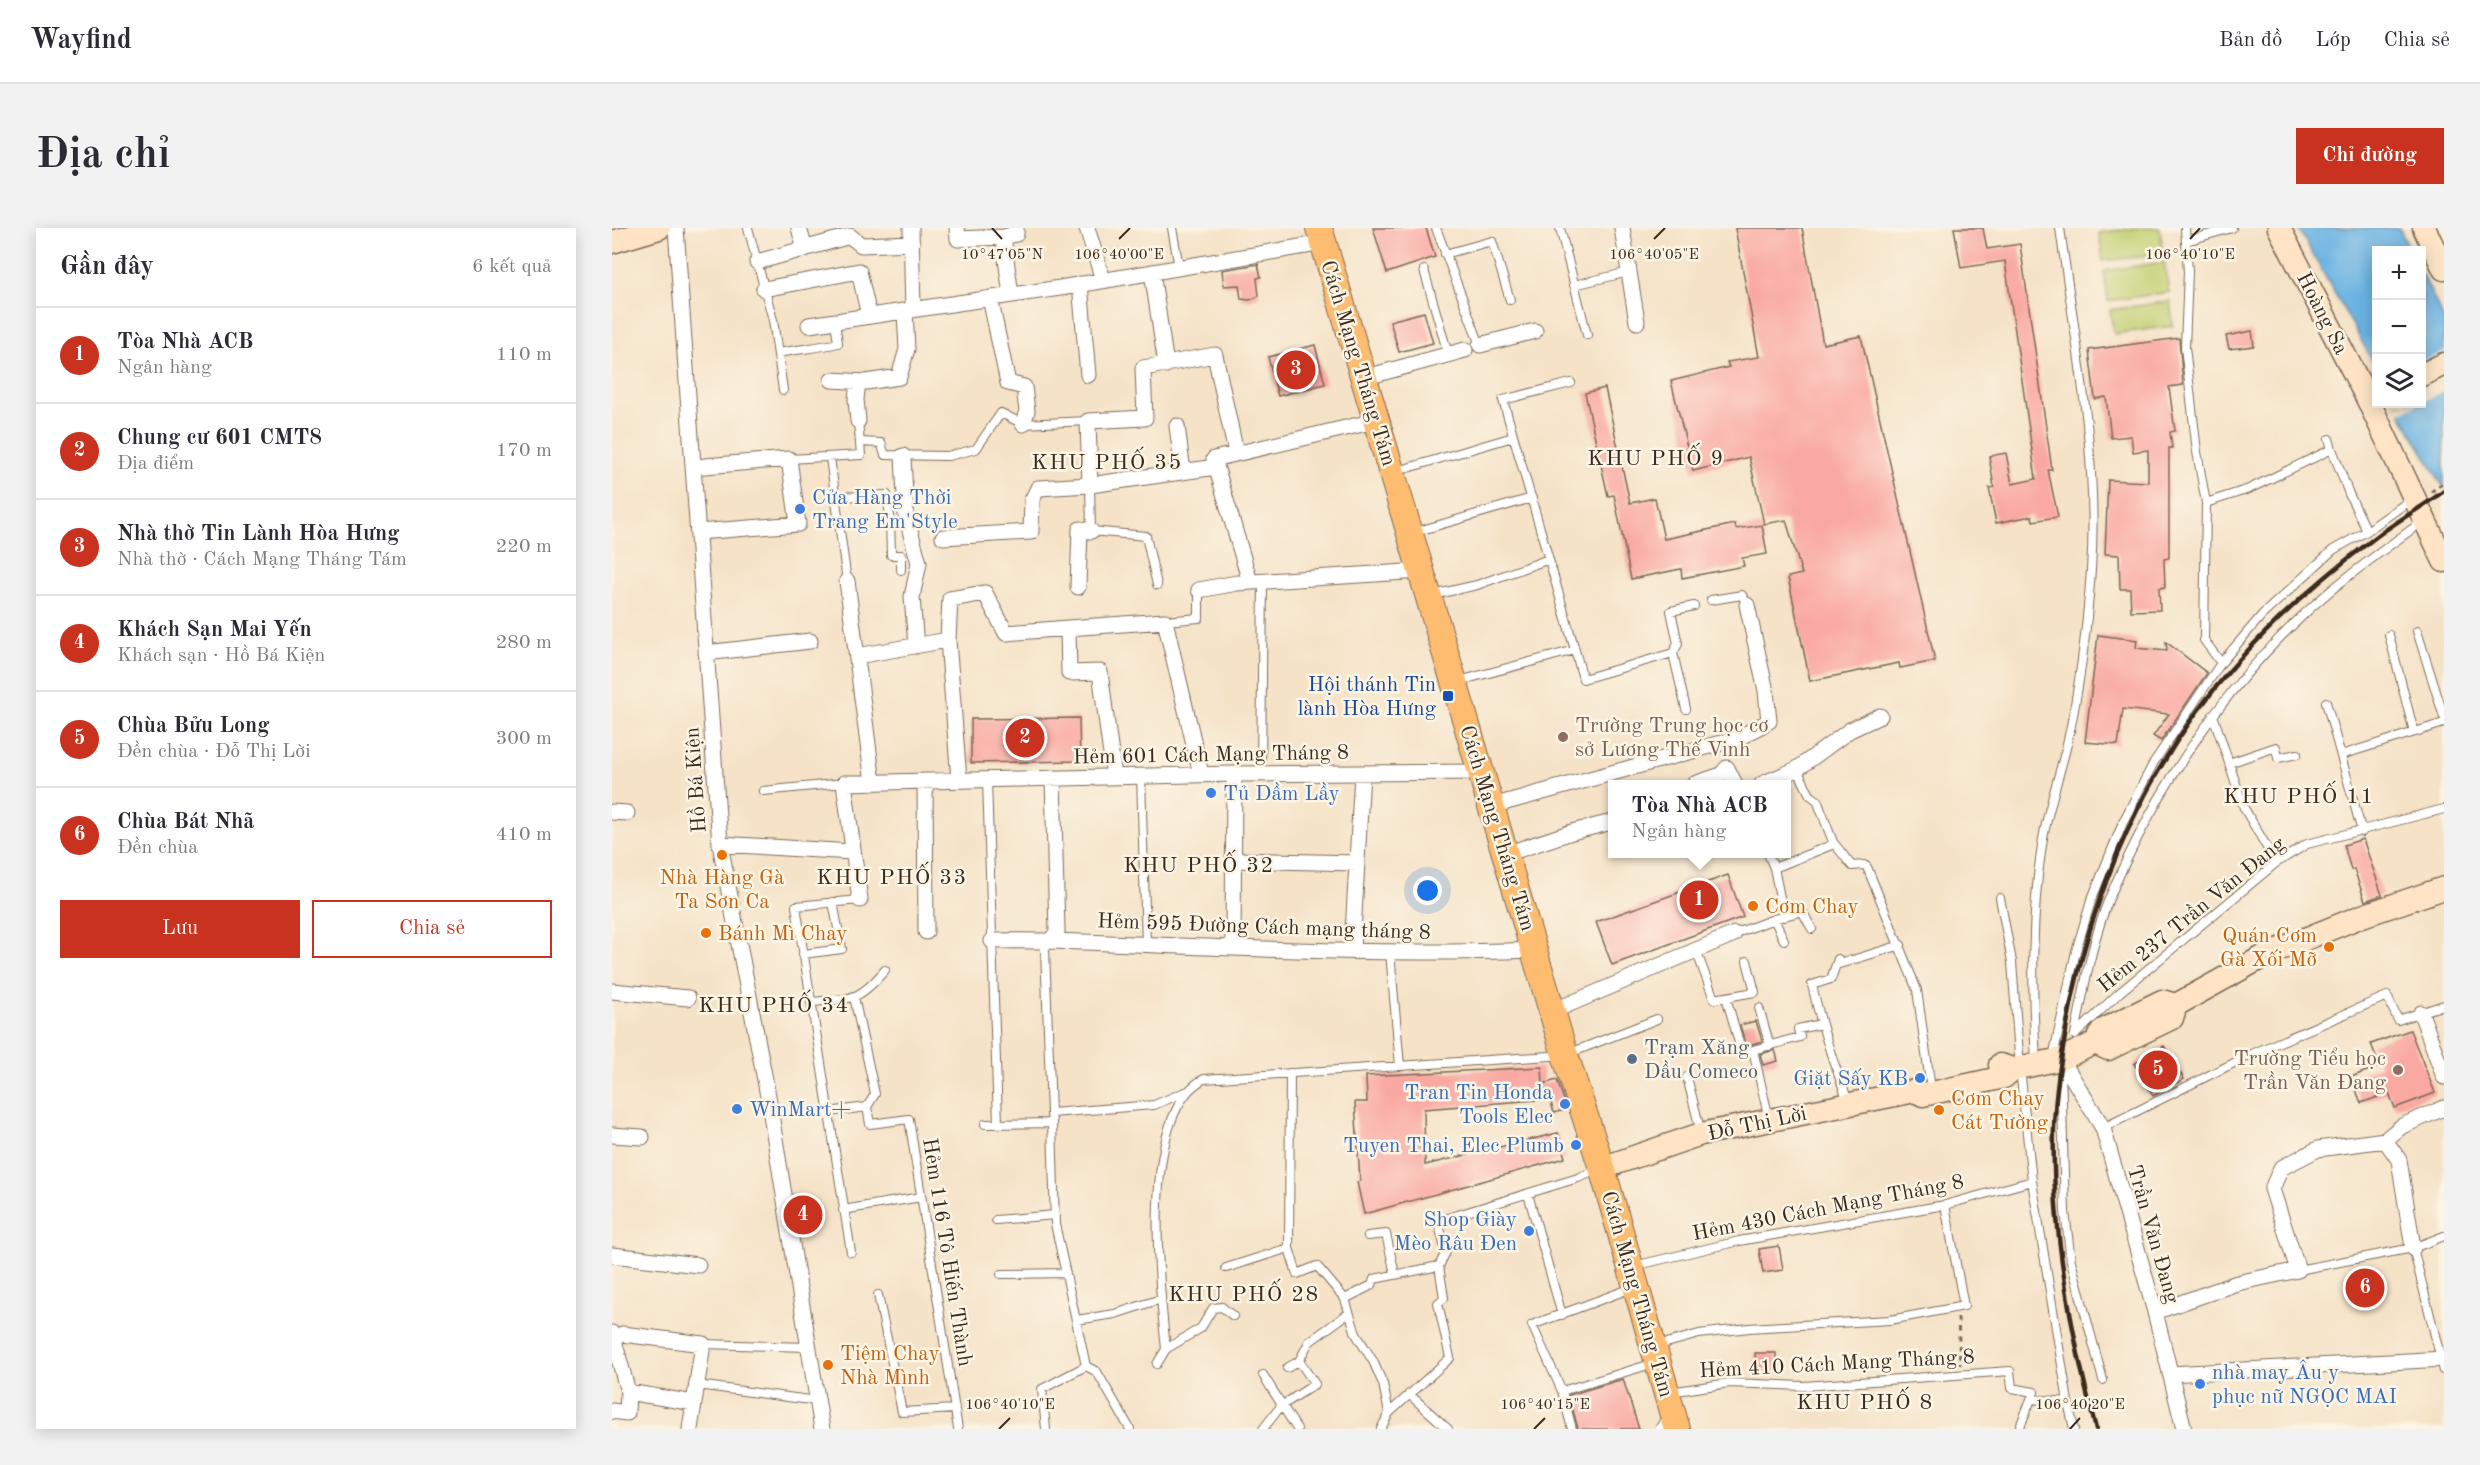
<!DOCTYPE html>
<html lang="vi">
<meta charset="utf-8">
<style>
body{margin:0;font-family:"Old Standard TT",serif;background:#f2f2f3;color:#2b2b33}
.controls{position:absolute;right:18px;top:18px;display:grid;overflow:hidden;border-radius:0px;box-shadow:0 3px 15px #0003}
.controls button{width:54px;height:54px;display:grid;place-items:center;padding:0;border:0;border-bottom:2px solid #e1e1e2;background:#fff;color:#2b2b33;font:30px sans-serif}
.you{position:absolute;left:816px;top:663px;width:21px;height:21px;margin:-15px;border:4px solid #fff;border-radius:50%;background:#1a73e8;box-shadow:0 0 0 9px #1a73e833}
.badge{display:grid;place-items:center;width:39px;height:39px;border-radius:50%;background:#c8321e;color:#fff;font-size:20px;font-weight:700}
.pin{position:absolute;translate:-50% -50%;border:3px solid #fff;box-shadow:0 2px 6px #0006}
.popup{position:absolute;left:996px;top:552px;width:183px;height:78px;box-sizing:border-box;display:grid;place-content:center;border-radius:0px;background:#fff;filter:drop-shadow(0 2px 4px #0005);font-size:20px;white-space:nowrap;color:#7c7c81}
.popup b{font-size:22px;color:#2b2b33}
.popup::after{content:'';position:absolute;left:50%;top:100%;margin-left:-12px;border:12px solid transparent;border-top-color:#fff}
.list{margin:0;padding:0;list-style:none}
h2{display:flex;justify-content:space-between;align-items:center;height:78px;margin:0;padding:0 24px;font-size:26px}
h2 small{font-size:20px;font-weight:400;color:#7c7c81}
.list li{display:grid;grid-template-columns:39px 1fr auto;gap:18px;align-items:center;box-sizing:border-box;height:96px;padding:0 24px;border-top:2px solid #e1e1e2}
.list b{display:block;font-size:22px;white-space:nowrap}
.list p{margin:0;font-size:20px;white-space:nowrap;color:#7c7c81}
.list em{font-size:20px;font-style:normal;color:#7c7c81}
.actions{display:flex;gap:12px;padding:18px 24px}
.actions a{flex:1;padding:14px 0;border:2px solid #c8321e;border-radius:0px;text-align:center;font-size:21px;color:#c8321e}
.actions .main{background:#c8321e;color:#fff}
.icon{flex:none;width:33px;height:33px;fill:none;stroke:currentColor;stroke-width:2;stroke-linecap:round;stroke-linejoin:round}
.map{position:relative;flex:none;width:1832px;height:1201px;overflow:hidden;border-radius:0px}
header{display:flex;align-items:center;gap:36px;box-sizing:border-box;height:84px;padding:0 30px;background:#fff;border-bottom:2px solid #e1e1e2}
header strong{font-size:28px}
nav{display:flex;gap:33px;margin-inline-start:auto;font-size:21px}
.intro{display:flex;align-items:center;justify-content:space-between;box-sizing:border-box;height:144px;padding:0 36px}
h1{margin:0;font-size:42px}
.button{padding:15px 27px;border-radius:0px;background:#c8321e;color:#fff;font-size:21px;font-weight:700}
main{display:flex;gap:36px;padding:0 36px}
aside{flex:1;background:#fff;border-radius:0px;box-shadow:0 3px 15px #0003}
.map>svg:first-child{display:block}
</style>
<header>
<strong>Wayfind</strong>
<nav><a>Bản đồ</a><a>Lớp</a><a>Chia sẻ</a></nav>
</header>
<div class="intro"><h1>Địa chỉ</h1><a class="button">Chỉ đường</a></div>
<main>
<aside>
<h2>Gần đây<small>6 kết quả</small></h2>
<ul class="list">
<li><span class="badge">1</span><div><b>Tòa Nhà ACB</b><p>Ngân hàng</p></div><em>110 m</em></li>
<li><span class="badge">2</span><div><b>Chung cư 601 CMT8</b><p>Địa điểm</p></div><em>170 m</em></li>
<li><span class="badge">3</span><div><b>Nhà thờ Tin Lành Hòa Hưng</b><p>Nhà thờ · Cách Mạng Tháng Tám</p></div><em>220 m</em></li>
<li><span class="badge">4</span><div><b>Khách Sạn Mai Yến</b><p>Khách sạn · Hồ Bá Kiện</p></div><em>280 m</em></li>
<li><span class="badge">5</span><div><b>Chùa Bửu Long</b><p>Đền chùa · Đỗ Thị Lời</p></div><em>300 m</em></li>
<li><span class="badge">6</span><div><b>Chùa Bát Nhã</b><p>Đền chùa</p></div><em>410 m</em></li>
</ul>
<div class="actions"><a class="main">Lưu</a><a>Chia sẻ</a></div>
</aside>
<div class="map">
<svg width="1832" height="1201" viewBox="0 0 1832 1201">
<rect width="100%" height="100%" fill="#fcf5e5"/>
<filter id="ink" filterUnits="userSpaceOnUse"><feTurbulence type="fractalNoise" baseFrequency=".0167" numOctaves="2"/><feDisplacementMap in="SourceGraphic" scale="12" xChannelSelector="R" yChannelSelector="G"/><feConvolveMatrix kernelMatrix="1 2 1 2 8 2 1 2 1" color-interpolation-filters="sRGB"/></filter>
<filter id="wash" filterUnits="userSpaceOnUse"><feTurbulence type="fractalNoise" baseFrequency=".008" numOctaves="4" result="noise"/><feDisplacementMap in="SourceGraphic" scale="24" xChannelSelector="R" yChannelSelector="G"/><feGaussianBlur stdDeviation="1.35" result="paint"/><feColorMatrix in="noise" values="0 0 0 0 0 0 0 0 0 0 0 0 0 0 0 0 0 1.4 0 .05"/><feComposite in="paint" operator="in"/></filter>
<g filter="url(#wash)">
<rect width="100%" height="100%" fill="#f5e2c7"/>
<path fill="#c1cf71" stroke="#7e7c48" stroke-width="1.5" d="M1524,0H1548L1551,26L1491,33L1487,5Z
M1552,34L1557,64L1496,73L1492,43Z
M1558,73L1561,98L1502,106L1498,82Z"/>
<path fill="#6bb3e3" stroke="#536e80" stroke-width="1.5" d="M1686,0H1787L1798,22H1764V139Z
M1810,45L1832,92V260L1783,176H1810Z"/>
<path fill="#f5e2c7" d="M1832,123V163L1810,174V134Z
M1780,176H1806L1785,186Z"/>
<g id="blocks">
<path fill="#f9a8a2" d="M761,0H814L823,29L775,45Z
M1123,0H1190L1211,116L1249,108L1323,433L1288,440L1287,435L1198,453L1176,349L1190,346L1174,292L1152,296L1137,229L1081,243L1059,153L1117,139L1115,134L1147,129Z
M1342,0H1371L1375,21L1408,16L1440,242H1436L1446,289L1421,293L1420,288L1384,295L1377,260L1382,259L1377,228L1394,225L1400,256L1424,251L1393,33L1349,40Z
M646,36L649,49L645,50L647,68L638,72L629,71L627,57L612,58L610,42Z
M812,84L821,115L787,124L778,93Z
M1640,103L1642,118L1617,121L1614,108Z
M1567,110L1571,157L1557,159L1563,203L1558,204L1560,220H1557V330L1552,331L1553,359L1547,360L1548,382L1519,383L1518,361H1508L1507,327L1493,326L1496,252L1536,254V222L1521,224L1519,208L1499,210L1494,169L1483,171L1477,122Z
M703,117L713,156L666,168L656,129Z
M993,160L1018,275L1043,270L1052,311L1123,296L1124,301L1150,297L1155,326L1130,330L1132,338L1070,350L1069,341L1019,351L1002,267L996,268L973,165Z
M1486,407L1525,412L1524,420L1555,423L1554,414L1595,445L1549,513L1541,508L1557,486L1511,481L1506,517L1473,514Z
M467,490L468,533L359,535V491Z
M1751,611L1770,667L1753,673L1742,641L1739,642L1732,617Z
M1116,647L1131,689L1000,737L984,694Z
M1144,793L1150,813L1134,818L1128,797Z
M1798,802L1823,865L1783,880L1777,865L1749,875L1739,849L1768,838L1759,816Z
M1552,818L1572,851L1541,868L1522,836Z
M1163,822L1166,833L1151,837L1148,826Z
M930,839L931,856L945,852L955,881L942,885L938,871L812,881L813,937L946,905L953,930L752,986L745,954L748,953L743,874H755L754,848Z
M1167,1018L1171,1042L1151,1045L1147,1021Z
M1143,1125H1164V1146H1144Z
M1011,1151L1027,1201H966L957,1167Z"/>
</g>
</g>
<g filter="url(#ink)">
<use href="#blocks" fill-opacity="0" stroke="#7c6a59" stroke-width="1.5"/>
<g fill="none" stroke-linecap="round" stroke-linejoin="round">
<g stroke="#7c6a59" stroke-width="10">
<path id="lane" d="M136,0L161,92L171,162
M560,0L567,39
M824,0L868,117
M948,0L975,107
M1573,0L1576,44L1573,119L1585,224L1594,275L1637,261L1720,221L1737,266L1755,303
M1574,13L1620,0
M833,26L880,13L898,72
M812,42L836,126
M962,57L1017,44
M166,125C186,121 206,120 226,115L223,93
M959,155L891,172L963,422
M1717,211L1720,221
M248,214L269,215L273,227L336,228L364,221L389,185L411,196L476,193
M218,230L235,353
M177,231L249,227L246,193
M782,244L901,209
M478,257L479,303L534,308L545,357
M223,269L275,267L278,288L279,327H289V342
M1594,275L1592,412L1609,435
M803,304L920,270
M821,367L865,357L937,331
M1099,372L1130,367L1135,377
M553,393L587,390V362
M1805,403L1832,489
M1777,407L1802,504
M1061,425L1066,416L1059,383L1082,378
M847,453L963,422L971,451L1061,425L1074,481
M1714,474L1750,604
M1601,487L1632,580L1664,635
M1729,527L1832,495
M1617,535L1664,519L1666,530L1685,526
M1185,541L1198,567L1205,572L1221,614L1240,638L1252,637L1255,639L1305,762L1318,854
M649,545L651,353
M529,548L534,716
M375,552L386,895
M151,563L232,555
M1156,626L1162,640L1222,616
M1162,640L1172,689
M1388,670L1400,734L1408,840L1420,953L1456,1174L1462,1201
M1162,691L1172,712
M1122,706L1162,691L1190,683L1200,701
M439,713L433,720L439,885
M1084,722L1102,771L1114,769L1130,825L1188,809L1186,801L1209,796
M778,724L788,838
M191,726L230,721L221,674
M1226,731L1219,751L1200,757C1206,783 1213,809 1222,835C1227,848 1232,860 1236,875
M1224,737L1289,717
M242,769L263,866L255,879
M1114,769L1143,764L1135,733
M199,774C239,770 245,775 273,742
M1147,780L1158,818
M1463,807C1471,765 1478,724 1492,684C1501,658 1514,633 1526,609C1568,528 1620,454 1687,391C1725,354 1769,324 1811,293
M1463,807L1507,765L1664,635L1695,616L1832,581
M1141,822L1157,891
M1441,829L1464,723L1479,673L1512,592L1542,534L1609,435L1650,387L1721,322L1755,303L1801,270
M1424,834C1420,762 1419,688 1430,617C1435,583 1447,550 1455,516C1468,459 1475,400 1479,342C1487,227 1463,113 1448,0
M1449,839L1453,984L1459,1033L1491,1152
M678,845L677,1020L685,1046L705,1038L733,1071L744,1106L761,1133L771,1156L777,1185L769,1201
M1075,849L1089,905
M216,884L255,879L258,896L297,891L346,1201
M440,895L443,996L474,1138L485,1144L518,1201
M373,896L440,895L439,885L542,877L573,864
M1491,900L1642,825L1775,768L1786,792L1832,777
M916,966L950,1087
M231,982L309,969
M384,992L443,987
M756,1008L774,1006L783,1046
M1801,1020L1832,1143
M239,1024L184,678L248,672
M1022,1038L1127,1013L1333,977L1420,953
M614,1040L677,1020
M1686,1042L1801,1020L1832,1008
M389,1046L454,1045
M266,1067L290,1184L343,1181
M733,1071L760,1057L762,1051L827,1038
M464,1092L503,1086L549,1071
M91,1116L197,1119
M1044,1118L1087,1106L1137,1100L1278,1092L1352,1078L1333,977
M554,1121L589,1100L601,1080L610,1079L621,1088
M545,1136L554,1121C547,1058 527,884 592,851L953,827L1045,791
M675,1140L687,1133L697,1114L737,1085
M651,1147L685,1201
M85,1157L206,1173
M950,1163L1043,1135
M1058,1164L1117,1155L1192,1158L1398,1143L1400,1160L1422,1164L1407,1201
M797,1166L836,1201
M1419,1171L1456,1174
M777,1185L838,1130L826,1075L832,1070L827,1038L834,1024L826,993L966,950L985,942
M434,1201L430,1161L474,1138
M651,1201L669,1178L703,1156L687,1133
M960,1201L950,1163L920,1097L1020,1060
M1047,1201L1056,1187"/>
</g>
<g stroke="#7c6a59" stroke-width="17">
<path id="street" d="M64,0L108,616L156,868L210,1201
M187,0L193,21
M299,0L301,82
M345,0L346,11L391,9L399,67
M475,0L491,52
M1010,0L1025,94
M391,9L404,6V0
M145,34L238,8L249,17L300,15
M540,44L554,137
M468,56L476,147
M152,61L247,43L257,88
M378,70L396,155L412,159L415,183L411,196
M197,97L448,60L711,15
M868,117L923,103
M751,150L853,122
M220,152L254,154L287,149L295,121L293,83
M246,193L244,171L246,154
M565,198L571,244
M291,228L294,288L307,335L300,369L304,418
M604,238L638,354
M81,239L177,231L186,296L86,304
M478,257L476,193L533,190L531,140L603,127L624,225
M331,309L419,304L420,272L426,260L478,257L597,240L604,238L602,231L763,193
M235,353L261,555
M466,359L468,301L479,303
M587,362L625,355L809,343
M456,400L553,393L589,546
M94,425L198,413
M245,428L336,412
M347,552L336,412L338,371L373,365L394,405L456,400L457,445L488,444L502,549
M313,553L314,704
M1082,556L1109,547L1115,540L1123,556
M1150,556L1185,541L1238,502L1268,488
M880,578L1127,510L1157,493L1154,463L1135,377
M0,584L15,585
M108,616L240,624
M894,626L960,604L1000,594
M622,632L745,635
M248,672L232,555L622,546L870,544
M439,712L445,704L441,550
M380,713C461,711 541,718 622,720C722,724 822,726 922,722
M621,720L622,546
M740,723L750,545
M0,763L76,770
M941,783L1122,706
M1809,785L1832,849
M1449,831L1491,900L1543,1084L1572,1201
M0,907L30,909
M1801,1020L1787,932L1773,912L1790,898L1832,880
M0,1027L86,1037
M1543,1084L1625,1055L1686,1042L1660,961L1669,940L1706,921L1773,912
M0,1105L16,1164L15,1185L0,1183
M10,1106L91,1116L78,1201
M1558,1146L1832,1131
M16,1164L82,1175"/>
</g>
<g stroke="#7c6a59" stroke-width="25">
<path id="secondary" d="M1667,0L1756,172L1832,333
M1812,0L1832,41
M0,14L47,0
M1810,147L1832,136
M1483,815L1496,821L1560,790L1564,777L1656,726L1750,688L1832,660
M1388,837L1401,841L1449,831L1483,815L1491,802L1550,773L1564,777
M990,940L1089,906L1303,863L1311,867L1392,849L1401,841"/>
</g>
<g stroke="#7c6a59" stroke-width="28">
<path id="primary" d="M707,0L953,827L990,940L1065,1201"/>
</g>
<path stroke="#7c6a59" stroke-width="3" stroke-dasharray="4.5 4.5" stroke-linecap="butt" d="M1819,264L1832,254
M1346,1090L1348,1137"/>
<use href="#lane" stroke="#fff" stroke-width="8"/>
<use href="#street" stroke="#fff" stroke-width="15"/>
<use href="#secondary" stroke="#fee4c5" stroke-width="22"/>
<use href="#primary" stroke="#fdbc6f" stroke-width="26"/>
<path stroke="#3b2a1e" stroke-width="4.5" d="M1484,1201C1459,1108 1439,996 1442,900C1443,865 1449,831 1455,797C1479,663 1535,534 1627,432C1667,388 1712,348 1760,312C1783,294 1809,280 1832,263"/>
</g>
</g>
<path fill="none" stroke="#3b2a1e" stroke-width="2" d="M380,0L390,11M507,11L518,0M1042,11L1053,0M1578,11L1588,0M387,1201L398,1190M922,1201L933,1190M1458,1201L1468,1190"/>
<g fill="#3f7fe0" stroke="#fcf5e5" stroke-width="2">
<circle cx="188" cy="281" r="6"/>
<circle cx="599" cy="565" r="6"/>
<circle cx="1308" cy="850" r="6"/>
<circle cx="953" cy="876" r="6"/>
<circle cx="125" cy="881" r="6"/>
<circle cx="964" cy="917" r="6"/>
<circle cx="917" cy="1003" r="6"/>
<circle cx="1588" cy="1156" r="6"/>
</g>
<rect fill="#1a4fb4" stroke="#fcf5e5" stroke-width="2" x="830" y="462" width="12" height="12" rx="3"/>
<g fill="#8d6e63" stroke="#fcf5e5" stroke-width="2">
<circle cx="951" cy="509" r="6"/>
<circle cx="1786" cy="842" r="6"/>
</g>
<g fill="#e8710a" stroke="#fcf5e5" stroke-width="2">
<circle cx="110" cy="627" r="6"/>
<circle cx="1141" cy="678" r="6"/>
<circle cx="94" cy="705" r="6"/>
<circle cx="1717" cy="719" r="6"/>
<circle cx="1327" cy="882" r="6"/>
<circle cx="216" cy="1137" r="6"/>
</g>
<circle fill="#5c6f8a" stroke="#fcf5e5" stroke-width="2" cx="1020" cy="831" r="6"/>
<g text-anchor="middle" stroke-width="5" stroke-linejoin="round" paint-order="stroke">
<g font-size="21" fill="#3b2a1e" stroke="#fcf5e5">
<text transform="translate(1711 85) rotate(63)" y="7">Hoàng Sa</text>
<text transform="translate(747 135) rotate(73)" y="7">Cách Mạng Tháng Tám</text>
<text transform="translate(599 526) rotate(-1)" y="7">Hẻm 601 Cách Mạng Tháng 8</text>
<text transform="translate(83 552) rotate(-94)" y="7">Hồ Bá Kiện</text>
<text transform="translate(886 600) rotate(73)" y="7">Cách Mạng Tháng Tám</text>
<text transform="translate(1579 686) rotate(-39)" y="7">Hẻm 237 Trần Văn Đang</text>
<text transform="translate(652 698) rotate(2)" y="7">Hẻm 595 Đường Cách mạng tháng 8</text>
<text transform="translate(1145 895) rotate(-12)" y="7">Đỗ Thị Lời</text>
<text transform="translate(1216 979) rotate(-11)" y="7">Hẻm 430 Cách Mạng Tháng 8</text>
<text transform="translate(1542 1006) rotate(74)" y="7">Trần Văn Ðang</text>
<text transform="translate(336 1024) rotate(81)" y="7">Hẻm 116 Tô Hiến Thành</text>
<text transform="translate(1026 1066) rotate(74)" y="7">Cách Mạng Tháng Tám</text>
<text transform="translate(1225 1135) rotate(-3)" y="7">Hẻm 410 Cách Mạng Tháng 8</text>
</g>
<g font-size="21" fill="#366cbe" stroke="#fcf5e5" text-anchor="start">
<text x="200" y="276">Cửa Hàng Thời<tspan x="200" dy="24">Trang Em'Style</tspan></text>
<text x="611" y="572">Tủ Dầm Lầy</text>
<text x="1296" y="857" text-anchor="end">Giặt Sấy KB</text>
<text x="941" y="871" text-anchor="end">Tran Tin Honda<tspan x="941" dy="24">Tools Elec</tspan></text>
<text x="137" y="888">WinMart+</text>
<text x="952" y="924" text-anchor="end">Tuyen Thai, Elec Plumb</text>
<text x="905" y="998" text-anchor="end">Shop Giày<tspan x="905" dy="24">Mèo Râu Đen</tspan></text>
<text x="1600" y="1151">nhà may Âu y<tspan x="1600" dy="24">phục nữ NGỌC MAI</tspan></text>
</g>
<g font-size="21" fill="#164399" stroke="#fcf5e5" text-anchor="end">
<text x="824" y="463">Hội thánh Tin<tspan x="824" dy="24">lành Hòa Hưng</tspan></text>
</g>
<g font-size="21" fill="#785e54" stroke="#fcf5e5" text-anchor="start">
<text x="963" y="504">Trường Trung học cơ<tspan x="963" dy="24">sở Lương Thế Vinh</tspan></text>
<text x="1774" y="837" text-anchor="end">Trường Tiểu học<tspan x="1774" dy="24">Trần Văn Đang</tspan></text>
</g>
<g font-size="21" fill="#c56008" stroke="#fcf5e5" text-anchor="start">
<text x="110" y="656" text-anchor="middle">Nhà Hàng Gà<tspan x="110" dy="24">Ta Sơn Ca</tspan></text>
<text x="1153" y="685">Cơm Chay</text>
<text x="106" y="712">Bánh Mì Chay</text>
<text x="1705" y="714" text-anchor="end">Quán Cơm<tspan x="1705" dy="24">Gà Xối Mỡ</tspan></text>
<text x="1339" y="877">Cơm Chay<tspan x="1339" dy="24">Cát Tường</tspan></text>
<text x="228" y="1132">Tiệm Chay<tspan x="228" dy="24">Nhà Mình</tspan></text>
</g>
<g font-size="21" fill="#4e5e75" stroke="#fcf5e5" text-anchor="start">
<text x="1032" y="826">Trạm Xăng<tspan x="1032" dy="24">Dầu Comeco</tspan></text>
</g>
<g font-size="22" letter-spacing="1.5" fill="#3b2a1e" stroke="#fcf5e5">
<text x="1044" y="237">KHU PHỐ 9</text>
<text x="495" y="241">KHU PHỐ 35</text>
<text x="1687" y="575">KHU PHỐ 11</text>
<text x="587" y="644">KHU PHỐ 32</text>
<text x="280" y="656">KHU PHỐ 33</text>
<text x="162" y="784">KHU PHỐ 34</text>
<text x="632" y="1073">KHU PHỐ 28</text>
<text x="1253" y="1181">KHU PHỐ 8</text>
</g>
</g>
<g font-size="15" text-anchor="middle" fill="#3b2a1e" stroke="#fcf5e5" stroke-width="5" stroke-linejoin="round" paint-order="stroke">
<text x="390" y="31">10°47'05"N</text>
<text x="507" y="31">106°40'00"E</text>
<text x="1042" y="31">106°40'05"E</text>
<text x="1578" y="31">106°40'10"E</text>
<text x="1468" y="1181">106°40'20"E</text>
<text x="398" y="1181">106°40'10"E</text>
<text x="933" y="1181">106°40'15"E</text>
</g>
</svg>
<div class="controls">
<button>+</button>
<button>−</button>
<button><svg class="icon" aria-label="layers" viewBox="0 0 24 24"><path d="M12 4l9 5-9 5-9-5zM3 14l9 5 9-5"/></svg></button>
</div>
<div class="you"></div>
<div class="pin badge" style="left:1087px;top:672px">1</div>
<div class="popup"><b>Tòa Nhà ACB</b>Ngân hàng</div>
<div class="pin badge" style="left:413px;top:510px">2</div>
<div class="pin badge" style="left:684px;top:142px">3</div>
<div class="pin badge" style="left:191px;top:987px">4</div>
<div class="pin badge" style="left:1546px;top:842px">5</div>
<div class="pin badge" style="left:1753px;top:1060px">6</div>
</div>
</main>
